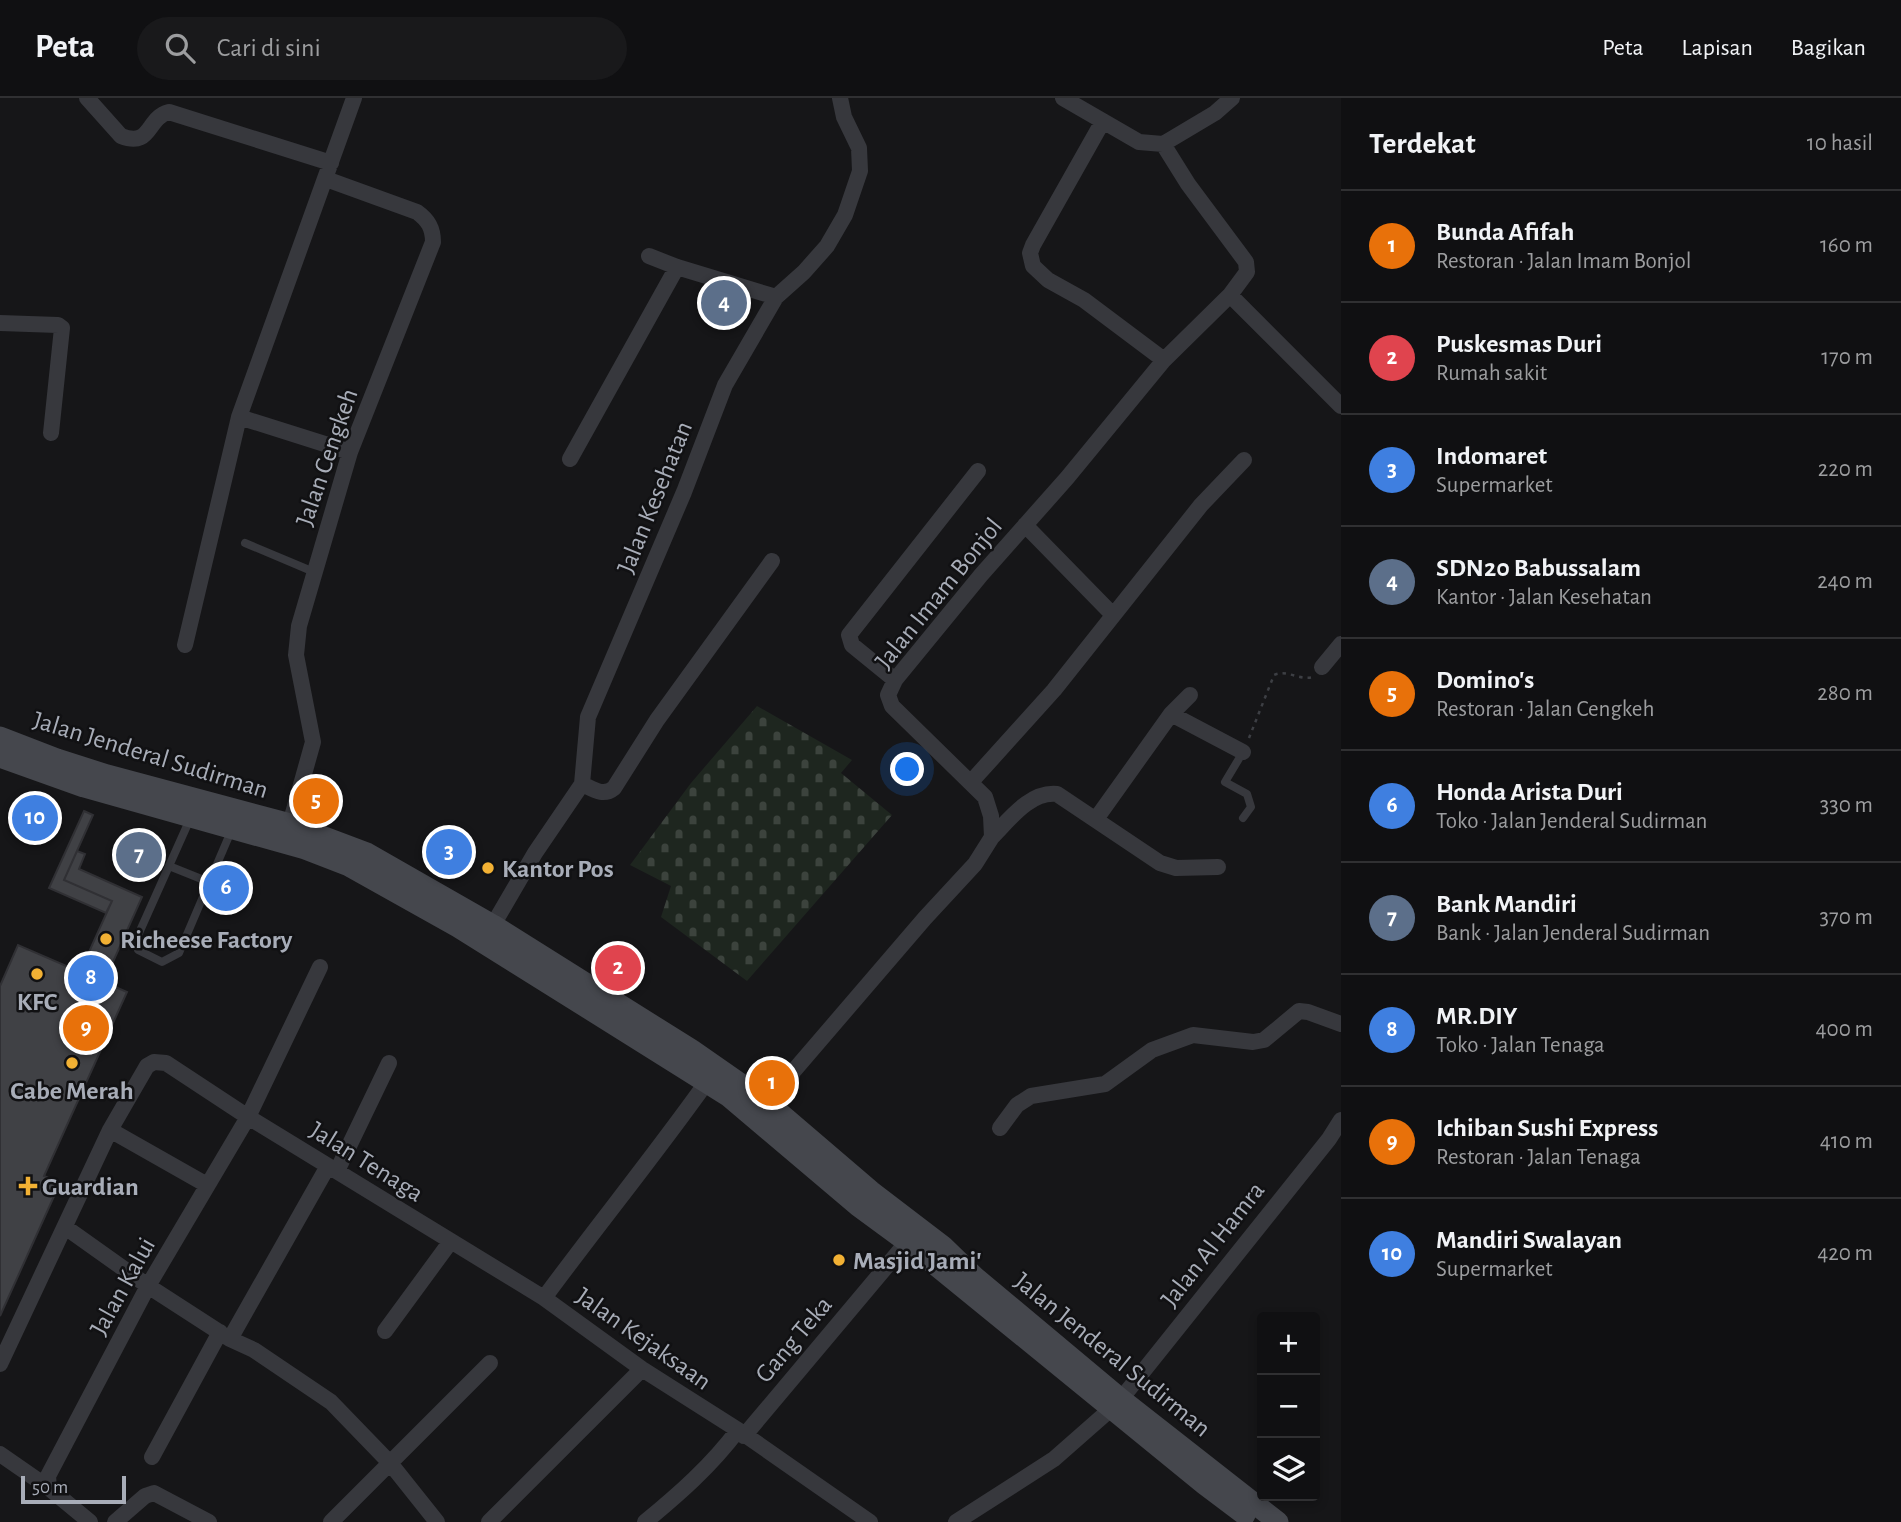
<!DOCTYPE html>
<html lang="id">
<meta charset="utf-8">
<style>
body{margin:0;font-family:"Alegreya Sans",sans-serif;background:#19191b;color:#f1f3f6}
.controls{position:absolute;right:21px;bottom:21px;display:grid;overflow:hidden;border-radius:7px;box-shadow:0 4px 10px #0003}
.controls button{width:63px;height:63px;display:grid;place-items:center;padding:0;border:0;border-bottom:2px solid #303032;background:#101012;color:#f1f3f6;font:35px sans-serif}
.scale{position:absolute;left:21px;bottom:18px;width:105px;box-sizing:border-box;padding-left:7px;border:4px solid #a8adb8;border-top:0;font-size:19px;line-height:24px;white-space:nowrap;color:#a8adb8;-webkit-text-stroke:5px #111113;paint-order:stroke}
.you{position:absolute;left:908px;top:672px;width:24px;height:24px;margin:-18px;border:5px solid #fff;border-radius:50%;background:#1a73e8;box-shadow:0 0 0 10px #1a73e833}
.badge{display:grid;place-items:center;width:46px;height:46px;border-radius:50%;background:#f2b134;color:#fff;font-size:23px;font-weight:700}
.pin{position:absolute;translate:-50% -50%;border:4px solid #fff;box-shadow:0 2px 7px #0006}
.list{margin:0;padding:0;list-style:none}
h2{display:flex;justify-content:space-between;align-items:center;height:91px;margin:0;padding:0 28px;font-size:30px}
h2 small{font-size:23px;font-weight:400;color:#9c9d9f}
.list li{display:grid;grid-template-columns:46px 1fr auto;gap:21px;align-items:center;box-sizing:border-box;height:112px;padding:0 28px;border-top:2px solid #303032}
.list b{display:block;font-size:26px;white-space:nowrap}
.list p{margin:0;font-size:23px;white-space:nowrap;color:#9c9d9f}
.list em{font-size:23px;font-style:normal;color:#9c9d9f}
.icon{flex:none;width:38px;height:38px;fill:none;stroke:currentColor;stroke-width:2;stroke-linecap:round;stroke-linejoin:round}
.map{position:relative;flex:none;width:1341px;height:1424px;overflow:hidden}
header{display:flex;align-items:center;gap:42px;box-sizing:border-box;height:98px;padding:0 35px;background:#101012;border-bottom:2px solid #303032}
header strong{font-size:33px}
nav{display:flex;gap:38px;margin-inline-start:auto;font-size:24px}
.search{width:490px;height:63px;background:#19191b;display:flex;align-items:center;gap:18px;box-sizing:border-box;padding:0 24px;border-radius:38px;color:#9c9d9f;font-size:26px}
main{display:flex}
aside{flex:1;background:#101012}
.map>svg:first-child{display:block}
</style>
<header>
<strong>Peta</strong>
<div class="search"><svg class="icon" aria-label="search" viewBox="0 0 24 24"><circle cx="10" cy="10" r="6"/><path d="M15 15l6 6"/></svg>Cari di sini</div>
<nav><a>Peta</a><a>Lapisan</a><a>Bagikan</a></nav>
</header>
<main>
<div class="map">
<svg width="1341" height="1424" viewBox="0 0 1341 1424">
<defs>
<pattern id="cemetery-stones" width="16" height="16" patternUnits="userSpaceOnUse" patternTransform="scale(1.75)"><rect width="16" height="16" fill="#1e261f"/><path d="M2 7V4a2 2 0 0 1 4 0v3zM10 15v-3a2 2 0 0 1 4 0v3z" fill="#3c433d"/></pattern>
</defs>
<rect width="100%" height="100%" fill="#161618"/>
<path fill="url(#cemetery-stones)" d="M757,608L852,662L841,675L892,717L747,883L661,819L671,788L630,767L691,685Z"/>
<path fill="#404145" stroke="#303034" stroke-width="2" d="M84,713L93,717L64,782L112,803L106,815L49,790Z
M77,753L85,756L79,771L142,799L104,884L127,894L44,1078L60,1085L0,1218V888L18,847L80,874L112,803L64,782Z"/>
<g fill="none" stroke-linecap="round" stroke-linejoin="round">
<path stroke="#3d3f44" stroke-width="2.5" stroke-dasharray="3.5 5" stroke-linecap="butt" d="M1249,640L1274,577C1287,571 1299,583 1313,579"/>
<path stroke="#37383d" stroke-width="8" d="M245,445L314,474
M1243,654L1225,684L1247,696L1251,709L1243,720
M190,721L139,835L138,852L162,864L179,855L232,731
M169,768L209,784"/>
<path stroke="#37383d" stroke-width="16" d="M87,0L121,38C152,50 146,20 169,14L331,65
M1063,0L1139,44L1163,46L1215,15L1232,0
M1103,23L1033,147L1030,155L1033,168L1048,182L1084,202L1164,262
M649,158L677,169L776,199
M1230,197L1341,308
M0,225L58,227L62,230L51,335
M239,319L350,354
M570,361L677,169
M1025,427L1113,517
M185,547L239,319L354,0
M1322,569L1341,546
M895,582L852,547L849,537L978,373
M1171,616L1243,654
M971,684L1054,592L1201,407L1244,362
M582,686C593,691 603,699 614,690L657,622L772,463
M1096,721L1171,616L1190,597
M290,726L313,644L296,557L299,528L350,354L433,144C433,130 428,122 417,114L326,81
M992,739C1009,722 1030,693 1057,696L1160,765L1176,770L1218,769
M493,827L535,755L582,686L588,619L684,394L725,287L776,199L804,174L827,148L845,117L860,73L859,50L844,19L840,0
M706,985C654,1058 597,1128 544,1200L642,1271L738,1332L870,1424
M767,1004L925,820L975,766L992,739L991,718L985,699L892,608L888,597L895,582L981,477L1067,380L1164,262L1230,197L1247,174L1246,164L1188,86L1163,46
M1000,1030L1017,1007L1031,998L1105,986L1152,952L1193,937L1253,944L1264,942L1299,913L1308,914L1341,926
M110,1032L207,1087
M337,1073L389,965
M65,1129L148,1188L230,1241L254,1252L331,1304L390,1365L437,1424
M385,1233L451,1143
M230,1241L328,1068
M0,1266L110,1032L147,968L154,964L166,965L248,1019L544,1200
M1121,1301L1329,1041L1341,1022
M744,1338L907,1144
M0,1356L49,1390
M152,1359L220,1234
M90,1424L49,1390L48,1378L148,1188L248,1019L320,869
M115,1424L145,1398L154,1395L209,1424
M331,1424L490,1265
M489,1424L642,1271
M645,1424C679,1396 711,1368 738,1332
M956,1424L1054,1361L1112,1310"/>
<path stroke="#45474d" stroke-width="21" d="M0,639L57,661L107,677L290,726L367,755L493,827L692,952L767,1004L871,1093L943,1148L975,1179L1121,1301L1278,1424
M0,659L84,689L305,751L349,768L458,829L728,998L858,1108L907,1144L1204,1386L1245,1417"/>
</g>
<g fill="#f2b134" stroke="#111113" stroke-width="2.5">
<circle cx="488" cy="770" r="7"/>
<circle cx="106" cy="841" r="7"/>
<circle cx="37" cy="876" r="7"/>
<circle cx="72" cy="965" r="7"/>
<path d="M24.5 1077.5h7v7h7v7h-7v7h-7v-7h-7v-7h7z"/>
<circle cx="839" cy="1162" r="7"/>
</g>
<g text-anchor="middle" stroke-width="5" stroke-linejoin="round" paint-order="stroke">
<g font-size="26" fill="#a8adb8" stroke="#111113">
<text transform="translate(326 359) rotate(-71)" y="9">Jalan Cengkeh</text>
<text transform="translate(654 399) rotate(-68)" y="9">Jalan Kesehatan</text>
<text transform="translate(938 495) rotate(-51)" y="9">Jalan Imam Bonjol</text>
<text transform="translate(151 656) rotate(17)" y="9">Jalan Jenderal Sudirman</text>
<text transform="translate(367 1063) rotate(32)" y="9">Jalan Tenaga</text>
<text transform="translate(1212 1146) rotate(-52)" y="9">Jalan Al Hamra</text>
<text transform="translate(122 1188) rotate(-61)" y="9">Jalan Kalui</text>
<text transform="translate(644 1240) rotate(35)" y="9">Jalan Kejaksaan</text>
<text transform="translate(793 1241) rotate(-50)" y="9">Gang Teka</text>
<text transform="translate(1113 1256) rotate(39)" y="9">Jalan Jenderal Sudirman</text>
</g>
<g font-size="26" font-weight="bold" fill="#a8adb8" stroke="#111113" text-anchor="start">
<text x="502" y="779">Kantor Pos</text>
<text x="120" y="850">Richeese Factory</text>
<text x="37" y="912" text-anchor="middle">KFC</text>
<text x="72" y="1001" text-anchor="middle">Cabe Merah</text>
<text x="42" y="1097">Guardian</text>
<text x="853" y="1171">Masjid Jami'</text>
</g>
</g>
</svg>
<div class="controls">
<button>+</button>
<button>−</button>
<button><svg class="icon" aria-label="layers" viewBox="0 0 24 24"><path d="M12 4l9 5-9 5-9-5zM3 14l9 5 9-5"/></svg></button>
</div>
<div class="scale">50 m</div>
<div class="you"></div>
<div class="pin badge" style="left:772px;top:985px;background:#e8710a">1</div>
<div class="pin badge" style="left:618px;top:870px;background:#e0444e">2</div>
<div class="pin badge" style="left:449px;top:754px;background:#3f7fe0">3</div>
<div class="pin badge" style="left:724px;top:205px;background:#5c6f8a">4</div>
<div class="pin badge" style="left:316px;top:703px;background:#e8710a">5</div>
<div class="pin badge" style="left:226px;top:790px;background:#3f7fe0">6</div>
<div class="pin badge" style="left:139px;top:757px;background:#5c6f8a">7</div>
<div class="pin badge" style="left:91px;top:880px;background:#3f7fe0">8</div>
<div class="pin badge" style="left:86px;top:930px;background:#e8710a">9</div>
<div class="pin badge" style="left:35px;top:720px;background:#3f7fe0">10</div>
</div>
<aside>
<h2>Terdekat<small>10 hasil</small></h2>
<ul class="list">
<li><span class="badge" style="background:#e8710a">1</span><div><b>Bunda Afifah</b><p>Restoran · Jalan Imam Bonjol</p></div><em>160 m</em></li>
<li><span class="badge" style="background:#e0444e">2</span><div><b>Puskesmas Duri</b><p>Rumah sakit</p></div><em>170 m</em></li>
<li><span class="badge" style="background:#3f7fe0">3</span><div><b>Indomaret</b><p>Supermarket</p></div><em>220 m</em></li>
<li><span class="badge" style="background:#5c6f8a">4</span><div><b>SDN20 Babussalam</b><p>Kantor · Jalan Kesehatan</p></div><em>240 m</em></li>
<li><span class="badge" style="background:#e8710a">5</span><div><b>Domino's</b><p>Restoran · Jalan Cengkeh</p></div><em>280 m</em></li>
<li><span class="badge" style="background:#3f7fe0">6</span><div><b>Honda Arista Duri</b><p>Toko · Jalan Jenderal Sudirman</p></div><em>330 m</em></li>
<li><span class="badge" style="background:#5c6f8a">7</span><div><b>Bank Mandiri</b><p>Bank · Jalan Jenderal Sudirman</p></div><em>370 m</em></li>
<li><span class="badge" style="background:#3f7fe0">8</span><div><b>MR.DIY</b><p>Toko · Jalan Tenaga</p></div><em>400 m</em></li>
<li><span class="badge" style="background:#e8710a">9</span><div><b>Ichiban Sushi Express</b><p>Restoran · Jalan Tenaga</p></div><em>410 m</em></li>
<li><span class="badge" style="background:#3f7fe0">10</span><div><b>Mandiri Swalayan</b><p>Supermarket</p></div><em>420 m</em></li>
</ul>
</aside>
</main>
